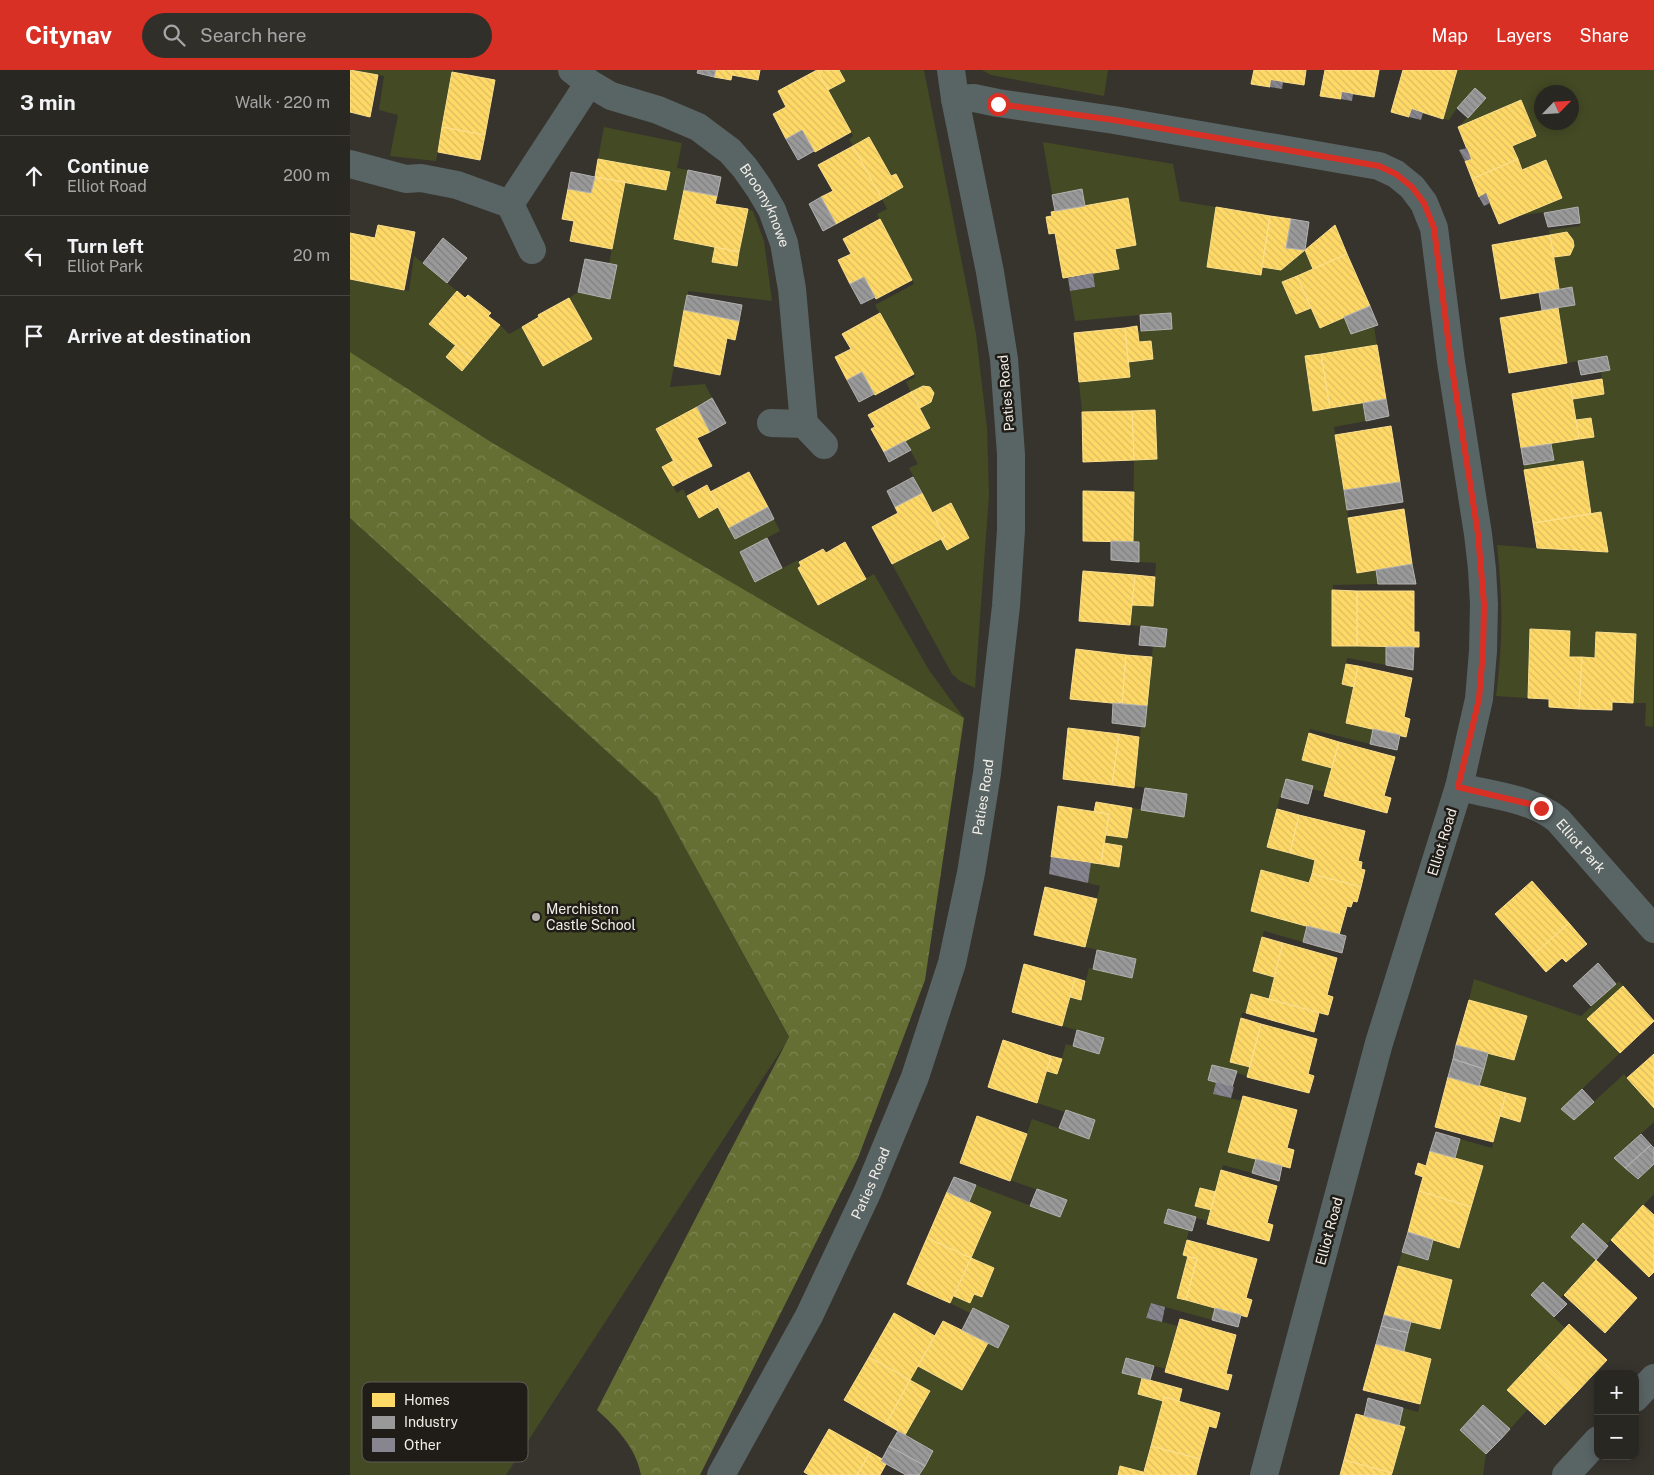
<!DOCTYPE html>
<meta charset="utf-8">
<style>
body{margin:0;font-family:"Public Sans",sans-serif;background:#312f2a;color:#f1f3f6}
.controls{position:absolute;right:15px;bottom:15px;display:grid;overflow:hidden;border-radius:10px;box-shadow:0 2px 12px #0003}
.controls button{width:45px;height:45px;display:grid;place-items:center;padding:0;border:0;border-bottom:1px solid #454440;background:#292722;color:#f1f3f6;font:25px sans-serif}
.compass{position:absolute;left:1184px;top:15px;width:45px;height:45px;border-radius:50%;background:#292722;box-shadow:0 2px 12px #0003;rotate:65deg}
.stop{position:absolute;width:15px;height:15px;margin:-11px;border:4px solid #d93025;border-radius:50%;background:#fff}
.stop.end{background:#d93025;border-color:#fff;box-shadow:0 1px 5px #0008}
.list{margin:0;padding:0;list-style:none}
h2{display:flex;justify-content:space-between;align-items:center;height:65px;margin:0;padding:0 20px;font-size:21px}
h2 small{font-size:16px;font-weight:400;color:#a5a5a5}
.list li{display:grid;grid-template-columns:32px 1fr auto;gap:15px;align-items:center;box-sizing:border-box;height:80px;padding:0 20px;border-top:1px solid #454440}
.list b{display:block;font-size:19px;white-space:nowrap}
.list p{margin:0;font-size:16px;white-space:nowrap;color:#a5a5a5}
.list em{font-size:16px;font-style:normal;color:#a5a5a5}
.icon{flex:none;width:28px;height:28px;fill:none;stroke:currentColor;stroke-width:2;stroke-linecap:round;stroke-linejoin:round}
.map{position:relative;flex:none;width:1304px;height:1405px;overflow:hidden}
header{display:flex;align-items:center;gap:30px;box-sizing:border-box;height:70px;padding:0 25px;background:#d93025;color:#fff}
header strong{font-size:24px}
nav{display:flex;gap:28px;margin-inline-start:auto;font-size:18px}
.search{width:350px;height:45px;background:#312f2a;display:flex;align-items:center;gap:12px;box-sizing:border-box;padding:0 18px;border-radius:28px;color:#a5a5a5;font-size:19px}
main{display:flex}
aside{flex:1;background:#292722}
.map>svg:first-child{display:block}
</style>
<header>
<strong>Citynav</strong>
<div class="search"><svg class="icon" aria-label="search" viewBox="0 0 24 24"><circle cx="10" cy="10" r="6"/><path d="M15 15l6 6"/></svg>Search here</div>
<nav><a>Map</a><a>Layers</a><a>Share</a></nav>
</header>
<main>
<aside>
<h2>3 min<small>Walk · 220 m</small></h2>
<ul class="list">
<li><svg class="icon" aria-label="ahead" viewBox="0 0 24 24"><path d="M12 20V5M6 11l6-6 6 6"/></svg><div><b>Continue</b><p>Elliot Road</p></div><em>200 m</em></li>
<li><svg class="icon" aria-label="left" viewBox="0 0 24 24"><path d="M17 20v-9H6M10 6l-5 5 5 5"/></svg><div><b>Turn left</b><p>Elliot Park</p></div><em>20 m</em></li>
<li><svg class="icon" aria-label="arrive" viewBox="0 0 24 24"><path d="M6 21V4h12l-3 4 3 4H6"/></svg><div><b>Arrive at destination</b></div></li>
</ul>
</aside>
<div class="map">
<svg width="1304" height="1405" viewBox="0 0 1304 1405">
<defs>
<pattern id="forest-crowns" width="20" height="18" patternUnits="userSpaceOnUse" patternTransform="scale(1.25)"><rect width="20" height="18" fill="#666f33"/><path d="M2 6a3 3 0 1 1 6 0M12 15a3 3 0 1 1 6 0" fill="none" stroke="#7c8451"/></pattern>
<pattern id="homes-back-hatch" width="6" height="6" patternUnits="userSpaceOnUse" patternTransform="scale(1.25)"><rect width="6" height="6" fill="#ffd966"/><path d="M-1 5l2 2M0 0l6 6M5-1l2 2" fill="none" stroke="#dbbc5f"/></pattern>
<pattern id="industry-back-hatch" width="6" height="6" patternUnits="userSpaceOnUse" patternTransform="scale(1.25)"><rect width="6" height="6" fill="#999"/><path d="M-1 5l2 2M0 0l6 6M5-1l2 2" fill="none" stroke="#818080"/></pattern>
<pattern id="building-back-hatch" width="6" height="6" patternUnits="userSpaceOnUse" patternTransform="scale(1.25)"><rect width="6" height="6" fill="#87858f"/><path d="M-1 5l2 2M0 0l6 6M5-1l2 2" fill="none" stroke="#716f75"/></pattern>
</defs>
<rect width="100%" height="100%" fill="#37342e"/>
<path fill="#444a24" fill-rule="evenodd" d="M1,0H103L86,91L40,86L48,45L29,40L34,6Z
M489,0H574L626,264L637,358L639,424L625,618L610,611L602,604L542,494L591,469L597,480L619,468L601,433L582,443L559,398L568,394L555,371L580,358L570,338L581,332L584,323L580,317L573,316L561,322L556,312L565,307L525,235L564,214L527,144L537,139L532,129L553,117L546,104L541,106L519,67L503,76L499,69L503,66L478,20L494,11Z
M632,0H758L754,26L641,5Z
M1107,0H1304L1303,657L1295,656L1296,633H1283L1286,564L1246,562L1245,588L1219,587L1220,561L1181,559L1178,628L1146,626C1153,575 1153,527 1147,475L1235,482H1258L1241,444L1233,391L1174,400V395L1203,390L1201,374L1243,367L1240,348L1226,350L1223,329L1254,324L1251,302L1260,300L1257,286L1217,293L1208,238L1225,234L1222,217L1209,219L1204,187L1220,185L1224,176L1223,170L1200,165L1199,160L1230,156L1228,137L1167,146L1212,127L1196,90L1172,100L1162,76L1186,66L1171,31L1108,57L1136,28L1125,18L1107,38L1099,50L1093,49ZM1192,22H1222V52H1192Z
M254,57L332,73L327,98L338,100L324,169L365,177L363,192L386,196L398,139L403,141L414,171L422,231L338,221L320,317L355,314L362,328L306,359L323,391L312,397L327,423L333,419L349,448L368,437L424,449L430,461L390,482L405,512L448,490L451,496L448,498L468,535L524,504L579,600L614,648L141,372L0,282V209L59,221L64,186L107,221L80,254L105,276L96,288L112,301L150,255L159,264L172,257L193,296L242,269L219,228L228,222L260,229L259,194L275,112L316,120L320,103L248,89Z
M693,72L823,94L830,131L866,137L857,196L911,205L912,197L931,200L955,180L963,199L932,212L946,244L961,238L970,258L994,247L1002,264L1024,256L1027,275L955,287L963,341L1013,333L1016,351L984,357L1007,503L1026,500L1028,514L983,515L982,576L1036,577V595L997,588L992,614L1004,617L996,653L1023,659L1020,674L960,659L952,690L982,698L975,722L962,719L963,716L936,709L931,727H930L917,777L965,790L959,813L957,856L953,872L914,861L903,901L924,907L919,929L901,924L896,943H892L880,992L900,997L897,1006L886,1003V1001L862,995L858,1010L866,1012L863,1024L892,1031L878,1082L906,1089L902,1103L873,1095L866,1122L850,1118L845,1136L861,1140L858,1151L818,1140L814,1153L839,1160L833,1184L838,1186L827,1228L865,1238L862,1250L801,1233L797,1248L828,1256L816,1299L776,1288L772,1303L792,1308L813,1331L793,1402L771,1396L768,1405H569L583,1381L555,1365L580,1322L560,1310L568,1296L612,1320L638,1273L648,1277L659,1256L623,1238L620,1243L600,1233L604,1226L620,1233L624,1224L632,1226L644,1198L621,1188L641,1142L619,1132L626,1115L710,1147L716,1130L660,1110L682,1049L739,1069L745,1051L716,1040L715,1042L687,1033L697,1001L707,1004L716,974L749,984L754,968L712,956L720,927L731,930L739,898L782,908L786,889L735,877L750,816L738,813L741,793L769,796L772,776L754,773L756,765L777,768L782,738L834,747L837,724L784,716L791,656H795L803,576L815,577L817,559L780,555L782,535L803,536L806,493L789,492V472H783L784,390L807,389L805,340L732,342L729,312L780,307L778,292L803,289L801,271L789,272L787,261L822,259L790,245L725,251L720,221L745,217L743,203L769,199L765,179L786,175L778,128L735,136L732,119L702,125Z
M0,448L307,727L439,968L156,1405H0Z
M1124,909L1231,946L1269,911L1273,916L1238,949L1270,983L1211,1039L1224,1050L1274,1004L1304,1038V1052L1264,1088L1287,1109L1304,1094V1124L1256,1175L1233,1154L1221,1167L1246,1190L1210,1228L1181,1225L1215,1258L1178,1339L1160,1359L1133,1335L1110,1360L1136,1384L1133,1405H1041L1054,1357L1049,1355L1053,1338L1068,1342L1081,1289L1054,1281L1061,1252L1090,1259L1102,1210L1048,1196L1052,1182L1077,1190L1083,1170L1109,1178L1133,1096L1105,1088L1110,1069L1142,1078L1150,1046L1170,1052L1175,1028L1129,1016L1138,983L1165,990L1177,946L1119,930Z"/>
<path fill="url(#forest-crowns)" d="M0,282L141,372L614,648L575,910L508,1088L350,1405H291C286,1378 267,1358 247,1340L439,967L307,727L0,448Z"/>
<path fill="url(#homes-back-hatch)" stroke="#fbdf8d" d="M0,0L28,5L20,47L0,42Z
M366,0H410L408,10L382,5L381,10L364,7Z
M467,0L501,62L465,82L452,60L436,69L423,44L436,37L428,21Z
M467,0H489L495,11L478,20Z
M904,0H956L954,15L921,10L920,17L901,14Z
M975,0H1029L1024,27L992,22L991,29L970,26Z
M1053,0H1107L1093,49L1062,39L1059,47L1041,42Z
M102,2L145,10L135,65L92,57Z
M1171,30L1186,66L1162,76L1168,89L1122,109L1115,91L1121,89L1108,57Z
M92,57L135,65L130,90L88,82Z
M519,67L541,106L546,104L553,117L532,129L503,76Z
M503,76L532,129L486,154L471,127L483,121L468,95Z
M248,89L320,102L316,120L245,107Z
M1168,89L1172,100L1196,90L1212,128L1149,154L1136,123L1129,127L1122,109Z
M245,107L275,112L262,179L220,171L224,151L212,149L218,119L241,123Z
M334,120L367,126L365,134L398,139L389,182L324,169Z
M778,128L786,175L765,179L769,199L713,208L705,163L699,164L696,147L702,146L701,142Z
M866,137L920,146L911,205L857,197Z
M920,146L941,149L936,178L955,180L931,200L912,197Z
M530,149L562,210L526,229L514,207L500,214L488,190L501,184L493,169Z
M28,155L65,162L54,220L0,209V163L25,168Z
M985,155L997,184L963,199L955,180Z
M1217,162L1223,170L1224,176L1220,185L1204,187L1200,165Z
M1200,165L1209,219L1151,229L1142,175Z
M365,177L389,182L387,196L362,192Z
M997,184L1020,236L970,258L947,206Z
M947,206L961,238L946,244L932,212Z
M107,221L115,228L118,225L141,243L138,246L150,255L122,289L79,254Z
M219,228L242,269L193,296L172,257L189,247L188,245Z
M1208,238L1217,293L1159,303L1150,248Z
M334,240L389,251L385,270L377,268L370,305L324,296Z
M530,243L564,304L525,325L512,302L497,310L485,287L501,279L492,264Z
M787,256L789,272L801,271L803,289L778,292L775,258Z
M775,258L780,307L729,312L724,263Z
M1027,275L1036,329L980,338L971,284Z
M105,276L122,289L112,301L96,287Z
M971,284L980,338L963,341L955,286Z
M1252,309L1254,324L1223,329L1220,314Z
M1220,314L1229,369L1171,378L1162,324Z
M573,316L580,317L584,323L581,332L570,338L561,322Z
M561,322L580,358L534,382L521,359L525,357L518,345Z
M347,337L360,362L347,368L362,396L334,410L306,359Z
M805,340L807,389L784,390L782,341Z
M782,341L784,390L733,392L732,342Z
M1241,348L1244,367L1229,369L1226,350Z
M1041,356L1050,412L994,420L985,365Z
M323,391L334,410L323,416L312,397Z
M1233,391L1241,444L1183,453L1174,400Z
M399,402L418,437L379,458L360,422Z
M357,415L368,437L349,448L337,426Z
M733,421L784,422L783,472L733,471Z
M572,423L595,467L542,494L522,457L548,443L545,437Z
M601,433L619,468L597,480L591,469L595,467L582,443Z
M1054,439L1062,494L1007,503L998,448Z
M1251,442L1258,482L1187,478L1183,453Z
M495,472L516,509L468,535L448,498L451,496L449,492L473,479L476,483Z
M733,501L785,505L780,555L729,551Z
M785,505L805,507L803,536L782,535Z
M982,520L1007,521V576H982Z
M1007,521H1064V562H1069V577L1007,576Z
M1180,559L1220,561L1219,587H1232L1229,639L1199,637V629L1178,628Z
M1246,562L1286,564L1283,633L1262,632V640L1229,639L1232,587L1245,588Z
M726,579L776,585L772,634L720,629Z
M776,585L802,587L797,636L772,634Z
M996,594L1008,596L1004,617L992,614Z
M1008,596L1062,608L1054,647L1060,649L1056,667L996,653Z
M718,658L769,664L762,715L713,709Z
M959,663L989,672L982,698L952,690Z
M769,664L789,667L784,718L762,715Z
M989,672L1045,687L1034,726L1041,728L1037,743L974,726Z
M746,732L782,738L777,768L756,765L759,744L744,742Z
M708,736L759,744L751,794L701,787Z
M927,739L949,745L940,783L917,777Z
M949,745L1015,761L1008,791L1012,792L1011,799L1015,800L1011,817L962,804L965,790L940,783Z
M754,773L772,776L769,797L751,794Z
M911,800L959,813L962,804L1011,817L1007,832L1003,831L1001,837L997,836L989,865L901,841Z
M1182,811L1219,853L1182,886L1145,844Z
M695,817L747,829L735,877L684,865Z
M1219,853L1237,874L1216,892L1212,888L1196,902L1182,886Z
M912,867L933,873L924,907L903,901Z
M933,873L987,888L977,925L983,927L978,945L919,929Z
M674,894L725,908L712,956L662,942Z
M725,908L735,911L731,930L720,927Z
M1273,916L1304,951L1270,983L1237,949Z
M901,924L969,943L964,962L896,943Z
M1119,930L1177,946L1164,990L1106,975Z
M891,948L911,954L900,997L880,992Z
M911,954L967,969L958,1004L964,1006L959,1023L897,1007Z
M653,970L701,986L687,1033L638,1017Z
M1304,984V1038L1277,1008Z
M701,986L712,989L707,1004L697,1001Z
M1098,1007L1156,1023L1143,1072L1085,1057Z
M1156,1023L1176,1028L1170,1052L1150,1046Z
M893,1026L947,1040L937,1078L944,1080L940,1098L878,1082Z
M627,1046L677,1064L660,1111L610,1093Z
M1080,1081L1133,1096L1121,1137L1069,1121L1073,1107L1065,1104L1068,1093L1076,1096Z
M871,1100L927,1116L917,1153L923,1155L919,1171L857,1154Z
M850,1118L866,1122L861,1140L845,1136Z
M1069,1121L1121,1137L1109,1178L1058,1162Z
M597,1122L641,1142L621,1188L577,1168Z
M1293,1135L1304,1145V1202L1299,1207L1261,1170Z
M577,1168L621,1188L600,1233L557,1214Z
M837,1170L907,1189L896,1228L902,1230L897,1247L836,1230L847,1189L833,1185Z
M838,1186L847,1189L836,1230L827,1228Z
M621,1188L644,1198L632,1227L624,1224L620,1233L604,1226Z
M1246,1190L1287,1228L1255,1263L1214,1225Z
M1048,1196L1102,1210L1090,1259L1034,1245Z
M544,1243L585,1266L560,1310L519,1287Z
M830,1249L886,1265L876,1304L882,1305L878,1320L815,1302Z
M593,1251L638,1273L612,1320L568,1296Z
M1219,1254L1257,1290L1226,1323L1188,1287Z
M1026,1274L1081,1289L1070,1334L1013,1320Z
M519,1287L560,1310L536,1354L494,1330Z
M1188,1287L1226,1323L1195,1355L1157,1320Z
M792,1308L832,1319L829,1331L814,1327L813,1331L788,1324Z
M560,1310L580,1321L555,1365L536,1354Z
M814,1327L870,1343L866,1358L859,1356L850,1389L801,1376Z
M1006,1344L1055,1357L1042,1403L994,1390Z
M479,1359L520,1382L507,1405H459L454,1402Z
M801,1376L850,1389L846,1405H793Z
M520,1382L532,1389L531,1391L536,1394L530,1405H507Z
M994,1390L1042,1403L1041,1405H990Z
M770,1396L793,1402V1405H768Z"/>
<path fill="url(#industry-back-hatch)" stroke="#b4b2b0" d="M348,0H366L364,7L347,3Z
M1125,18L1136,28L1118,48L1107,38Z
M452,60L464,81L448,90L436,69Z
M338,100L371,107L367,126L334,120Z
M221,102L245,107L241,123L218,119Z
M732,119L735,136L705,141L702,125Z
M471,127L486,154L473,161L459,134Z
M1228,137L1230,153L1198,157L1194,143Z
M941,149L959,152L955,180L936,178Z
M93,168L117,188L97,213L73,193Z
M235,189L267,195L260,229L228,222Z
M514,207L525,227L511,234L500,214Z
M1222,217L1225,235L1192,240L1189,223Z
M337,225L392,235L389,251L334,240Z
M1020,236L1028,255L1001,264L994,247Z
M821,243L822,259L791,261L790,245Z
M1257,286L1260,300L1231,305L1228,291Z
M512,302L524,324L509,332L497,310Z
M362,328L376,353L360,362L347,337Z
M1036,329L1039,346L1016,351L1013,333Z
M555,371L561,380L539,392L534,382Z
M1201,374L1204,390L1174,395L1171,378Z
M563,407L572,423L545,437L537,421Z
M1050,412L1053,432L997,440L994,420Z
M418,437L424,449L385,469L379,458Z
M417,468L432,498L405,512L390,482Z
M761,471L789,472V492L761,490Z
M1062,494L1066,514H1028L1026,500Z
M791,556L817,559L815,577L789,575Z
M1036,577H1064L1063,600L1036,595Z
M763,633L797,636L795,657L762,653Z
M1023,659L1050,665L1047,680L1020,674Z
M936,709L963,716L958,734L931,727Z
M795,718L837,724L834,747L791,740Z
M957,856L996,866L992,883L953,872Z
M747,880L786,889L782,908L743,899Z
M1248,893L1266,914L1241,936L1223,916Z
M727,960L754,968L749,984L723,976Z
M1106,975L1138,983L1134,999L1103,989Z
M1103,989L1134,999L1129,1016L1098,1007Z
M862,995L887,1001L882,1017L858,1010Z
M1232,1019L1244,1032L1224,1050L1211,1039Z
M716,1040L745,1050L739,1069L709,1058Z
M1086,1062L1110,1069L1105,1088L1080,1081Z
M1291,1064L1301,1075L1275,1098L1264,1088Z
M1301,1075L1304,1078V1094L1288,1109L1275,1098Z
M906,1089L932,1096L929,1111L902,1103Z
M604,1107L626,1115L619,1132L597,1122Z
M687,1119L717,1130L710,1147L680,1136Z
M818,1139L846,1147L842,1161L814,1153Z
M1233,1153L1258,1176L1246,1190L1221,1167Z
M1058,1162L1083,1170L1078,1190L1052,1182Z
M1193,1212L1217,1234L1204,1247L1181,1225Z
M623,1238L659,1256L648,1278L612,1260Z
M865,1238L891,1245L888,1257L862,1250Z
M1034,1245L1061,1252L1058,1263L1031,1256Z
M1031,1256L1058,1263L1054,1281L1026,1274Z
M776,1288L804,1296L800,1310L772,1303Z
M1018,1328L1053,1338L1049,1355L1014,1346Z
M1133,1335L1160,1359L1150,1370L1124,1345Z
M1124,1345L1150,1370L1136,1384L1110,1360Z
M548,1361L583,1381L575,1396L539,1376Z
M539,1376L575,1396L569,1405H556L531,1391Z"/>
<path fill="url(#building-back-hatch)" d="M921,10L933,12L932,19L920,17Z
M992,22L1003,24L1002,31L991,29Z
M1062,39L1073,43L1071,50L1059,47Z
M1117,78L1121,89L1115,91L1109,80Z
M1136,123L1140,133L1134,136L1129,127Z
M743,203L745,217L720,221L718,208Z
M701,787L741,793L738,813L699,804Z
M866,1012L884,1017L881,1028L863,1024Z
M801,1233L815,1237L812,1252L796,1248Z"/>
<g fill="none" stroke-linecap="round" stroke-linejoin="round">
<g stroke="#596464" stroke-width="28">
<path id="s1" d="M222,0L239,13L261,26L308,40L348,57L380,81L395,98L409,118L422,140L434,173L442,219L454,354L421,353"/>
<path d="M605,29L624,28L648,33L764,50L1029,96L1046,104L1062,117L1074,133L1084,158L1101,292L1128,464L1132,499L1134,534L1133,581L1129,629L1109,717L1029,973L914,1405"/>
<path d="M0,94L56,109L71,108L107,115L160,134L239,13"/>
<path d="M160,134L182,180"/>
<path d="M454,354L474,375"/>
<path id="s2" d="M1109,717C1142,725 1181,728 1208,750L1304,859"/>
<path d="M1285,1328L1304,1308"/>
<path id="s3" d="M371,1405L459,1246L517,1123L565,1007L602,893L621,803L637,703L656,536L661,460V384L654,289L640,202L605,29L601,0"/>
<path d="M1216,1405L1248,1370"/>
</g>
</g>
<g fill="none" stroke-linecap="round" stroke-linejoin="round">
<path stroke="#d93025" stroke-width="6" d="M648,34L764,50L1029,96L1046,104L1062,117L1074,133L1084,158L1101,292L1128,464L1134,534L1133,581L1129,629L1108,717L1180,734L1191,738"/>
</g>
<circle fill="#b1ada6" stroke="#201d18" stroke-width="2" cx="186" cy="847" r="5"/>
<g text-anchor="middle" stroke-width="5" stroke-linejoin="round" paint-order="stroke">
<g font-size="14" fill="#f2eee7" stroke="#201d18">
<text dy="5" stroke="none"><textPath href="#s1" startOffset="245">Broomyknowe</textPath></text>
<text transform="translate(656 323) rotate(-95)" y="5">Paties Road</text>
<text dy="5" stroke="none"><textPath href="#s3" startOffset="732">Paties Road</textPath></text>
<text transform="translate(1092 772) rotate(-73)" y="5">Elliot Road</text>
<text dy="5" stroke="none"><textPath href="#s2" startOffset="140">Elliot Park</textPath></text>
<text dy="5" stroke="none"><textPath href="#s3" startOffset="328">Paties Road</textPath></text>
<text transform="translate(979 1161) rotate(-75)" y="5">Elliot Road</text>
</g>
<g font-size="14" fill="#f2eee7" stroke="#201d18" text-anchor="start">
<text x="196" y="844">Merchiston<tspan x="196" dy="16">Castle School</tspan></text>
</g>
</g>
<rect x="12" y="1312" width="166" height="80" rx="8" fill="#201d18" stroke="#5f5c56" stroke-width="1"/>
<rect x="22" y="1323" width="23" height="14" fill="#ffd966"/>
<rect x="22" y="1346" width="23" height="13" fill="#999"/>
<rect x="22" y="1368" width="23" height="14" fill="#87858f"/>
<g font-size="14" fill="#f2eee7">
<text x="54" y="1335">Homes</text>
<text x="54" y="1357">Industry</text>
<text x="54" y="1380">Other</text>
</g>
</svg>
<div class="controls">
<button>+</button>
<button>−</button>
</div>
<svg class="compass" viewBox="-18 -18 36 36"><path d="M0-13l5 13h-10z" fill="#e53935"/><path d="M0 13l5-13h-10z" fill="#a5a5a5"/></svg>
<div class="stop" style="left:648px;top:34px"></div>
<div class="stop end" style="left:1191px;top:738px"></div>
</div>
</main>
